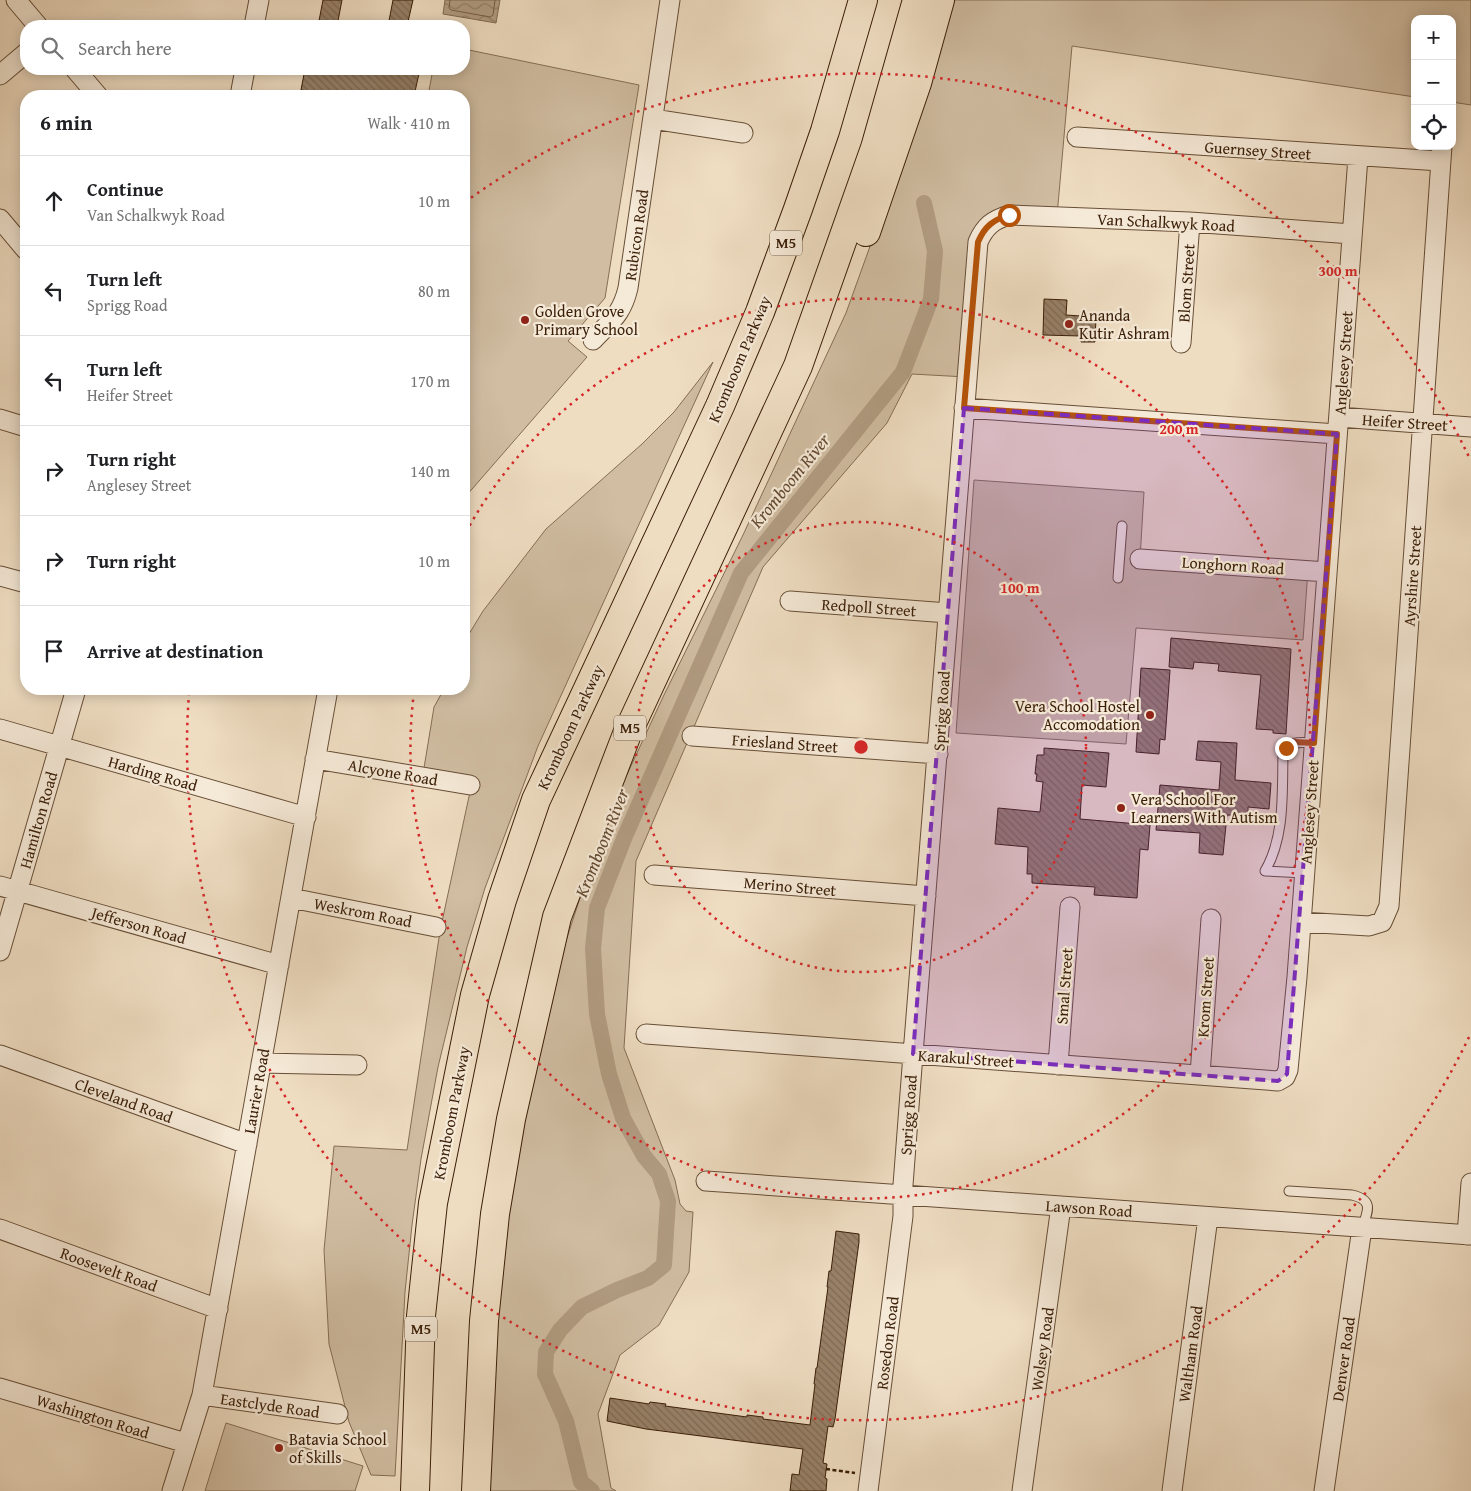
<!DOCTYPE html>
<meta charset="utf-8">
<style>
body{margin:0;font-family:"Gentium Book Plus",serif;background:#f6f6f6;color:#202124}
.controls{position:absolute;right:15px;top:15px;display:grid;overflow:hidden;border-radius:10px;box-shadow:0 2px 12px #0003}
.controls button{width:45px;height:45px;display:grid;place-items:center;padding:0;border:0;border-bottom:1px solid #e0e0e0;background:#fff;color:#202124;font:25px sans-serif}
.stop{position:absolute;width:15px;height:15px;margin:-11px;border:4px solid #b45309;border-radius:50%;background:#fff}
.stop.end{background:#b45309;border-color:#fff;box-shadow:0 1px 5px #0008}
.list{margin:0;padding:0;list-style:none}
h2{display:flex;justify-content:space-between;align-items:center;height:65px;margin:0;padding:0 20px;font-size:21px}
h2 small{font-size:16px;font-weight:400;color:#757577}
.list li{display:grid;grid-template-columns:32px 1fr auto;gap:15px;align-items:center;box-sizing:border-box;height:90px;padding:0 20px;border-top:1px solid #e0e0e0}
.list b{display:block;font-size:19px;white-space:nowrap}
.list p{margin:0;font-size:16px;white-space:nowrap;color:#757577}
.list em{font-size:16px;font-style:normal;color:#757577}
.icon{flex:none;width:28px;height:28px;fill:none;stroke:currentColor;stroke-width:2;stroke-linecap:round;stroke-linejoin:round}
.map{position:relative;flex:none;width:1471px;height:1491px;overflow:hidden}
.search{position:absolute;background:#fff;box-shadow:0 2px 12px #0003;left:20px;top:20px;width:450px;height:55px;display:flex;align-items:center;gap:12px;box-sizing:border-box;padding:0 18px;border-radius:20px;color:#757577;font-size:19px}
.panel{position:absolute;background:#fff;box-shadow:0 2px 12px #0003;left:20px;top:90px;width:450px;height:605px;border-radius:20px}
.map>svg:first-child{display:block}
</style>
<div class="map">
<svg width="1471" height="1491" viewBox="0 0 1471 1491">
<defs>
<pattern id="water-waves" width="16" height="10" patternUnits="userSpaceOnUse" patternTransform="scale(1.25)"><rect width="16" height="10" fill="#b19c82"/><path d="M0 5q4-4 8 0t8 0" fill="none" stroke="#917f68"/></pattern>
<pattern id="building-back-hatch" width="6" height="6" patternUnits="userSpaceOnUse" patternTransform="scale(1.25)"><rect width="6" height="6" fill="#988168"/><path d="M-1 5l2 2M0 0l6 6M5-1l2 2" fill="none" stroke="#7d6954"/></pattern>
</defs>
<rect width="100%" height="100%" fill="#efddc2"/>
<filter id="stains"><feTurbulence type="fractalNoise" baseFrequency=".004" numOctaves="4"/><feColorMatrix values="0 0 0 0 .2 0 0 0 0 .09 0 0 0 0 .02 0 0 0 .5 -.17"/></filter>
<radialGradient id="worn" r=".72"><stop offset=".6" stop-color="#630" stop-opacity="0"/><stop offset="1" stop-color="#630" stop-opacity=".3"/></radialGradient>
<path fill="#d0bda2" stroke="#856e54" d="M952,0H1471V105L1452,102V19H1415V97L1072,46L1057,216L984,229L966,377L912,374L887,423L763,567L636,861L624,1048L675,1180L680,1204L686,1211L693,1212L689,1272L659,1325L620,1355L598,1414L611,1488L616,1491H487L496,1313L514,1158L562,953L596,849L617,796L663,697L743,535L846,313L909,138Z
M464,49L639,85L605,298L568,341L587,357L466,496L464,494V96H428L433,69H464Z
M713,362L538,746L485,888L467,947L438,1067L421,1159L412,1225L405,1292L395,1476L371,1475L349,1422L329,1344L324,1250L334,1146L407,1150L440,931L473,778L424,768L434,707L444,689H464V649L469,634L483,611L546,529L642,444L674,412Z
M974,480L1144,492L1140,559L1308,570L1303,640L1136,628L1126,744L956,733Z
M226,1423L363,1466L355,1491H205Z"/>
<path fill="url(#water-waves)" stroke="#816a51" d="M445,0H500L496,23L443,14Z"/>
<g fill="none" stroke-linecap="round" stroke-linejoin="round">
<path stroke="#765d44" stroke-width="1" d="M450,0L449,8L451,10L490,17L493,15L495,0"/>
<path stroke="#b19c82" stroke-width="16" d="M592,1491L581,1482L566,1421L545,1374L546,1352L560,1330L582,1307L617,1290L648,1278L664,1265L668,1201L659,1174L644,1156L623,1118L609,1074L597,1014L593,949L597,908L625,836L741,573L903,372L931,299L935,251L924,203"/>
</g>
<path fill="url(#building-back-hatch)" stroke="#3a1e07" d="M323,0H342L337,26H318Z
M393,0H413L407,26H388Z
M305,69H420L414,96H306L307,91L301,90Z
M1044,299L1067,300L1066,315L1096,317L1095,342H1081V336L1043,335Z
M1171,638L1291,649L1286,734L1273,733V730L1256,729L1261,675L1218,671L1219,664L1194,662L1193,669L1169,667Z
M1141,668L1170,670L1165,740L1160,739L1159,754L1136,752Z
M1198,741L1237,743L1235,780L1271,783L1269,809L1248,807V816L1227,815L1223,855L1199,853L1200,833L1156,830L1160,785L1219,790L1221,762L1196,760Z
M1044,748L1109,753L1106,787L1082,785L1080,819L1150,825L1148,850L1140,849L1137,898L1094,895L1095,887L1032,883V874H1027L1028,847L995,844L998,808L1040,812L1043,782L1036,781L1037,774H1035L1037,755H1044Z
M836,1231L859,1234V1242L835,1419L833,1427L828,1426L823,1463L827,1464L825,1478L827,1479L826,1491H790L792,1474L799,1475L803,1449L646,1429L607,1421L610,1398L649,1404L650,1402L666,1404L665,1406L747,1417V1415L763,1417V1419L810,1425L815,1384H814L816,1368H817L828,1287H827L829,1271H831Z"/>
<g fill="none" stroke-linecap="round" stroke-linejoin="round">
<g stroke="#674e36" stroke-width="11">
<path id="service" d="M1118,578L1122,526
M1304,873L1265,871C1285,837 1282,793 1283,755C1289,740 1300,742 1314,743
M1289,1191L1352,1195C1374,1200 1368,1211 1362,1228"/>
</g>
<g stroke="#674e36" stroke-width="21">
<path id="minor" d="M16,0L38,26
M254,26L259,0
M75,69L98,96
M0,75L26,53
M240,96L245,69
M653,119L743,133
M1077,137L1440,161
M0,219L26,250
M593,340C611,321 622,314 628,288L670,0
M1181,343L1190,222
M964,408L1337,434
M1339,417L1471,427
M0,419L26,427
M1140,559L1327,572
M0,576L26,583
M790,601L948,613
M0,729L306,817
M692,736L938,754
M315,759L470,785
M654,875L926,896
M0,886L279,965
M291,898L436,927
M1301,922L1369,926L1382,922L1389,906L1442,146
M0,951L76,689
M646,1034L1278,1081L1285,1077L1288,1070L1297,977L1358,157
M0,1055L247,1144
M261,1063L357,1065
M1058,1065L1070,907
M1200,1075L1211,919
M706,1181L1471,1235
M0,1229L218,1309
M1467,1235L1471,1183
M0,1388L186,1443
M202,1395L338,1414
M172,1491L202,1395L328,689
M868,1491L903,1216V1185L913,1054L978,242C985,226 993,220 1009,215L1190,222L1352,234
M1022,1491L1061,1206
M1172,1491L1208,1217
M1324,1491L1362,1228"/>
</g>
<g stroke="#3a1e07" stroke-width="30">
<path id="motorway" d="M866,232L917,83L940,0
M415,1491L421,1316L433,1203L475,995L502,900L536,800L720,406L760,312L798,209L825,131L863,0
M476,1491L484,1321L495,1214L511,1119L557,917L627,734L798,366L875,148L917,0"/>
</g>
<path stroke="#3a1e07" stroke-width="2.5" stroke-dasharray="4 2.5" stroke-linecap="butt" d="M826,1469L855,1473"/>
<use href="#service" stroke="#f5e9d7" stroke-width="9"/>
<use href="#minor" stroke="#f5e9d7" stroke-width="19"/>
<use href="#motorway" stroke="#efddc2" stroke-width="28"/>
</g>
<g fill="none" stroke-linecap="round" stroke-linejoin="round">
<path stroke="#b45309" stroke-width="6" d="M1009,215C993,220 985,226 978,242L964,408L1337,434L1314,743L1295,742L1286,748"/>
</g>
<path fill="#7b2cbf" fill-opacity="0.2" stroke="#7b2cbf" stroke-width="4" stroke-dasharray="10 6" stroke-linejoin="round" d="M964,408L1337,434L1287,1074L1278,1081L913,1054Z"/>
<g fill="none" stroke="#d62828" stroke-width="2.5" stroke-dasharray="2.5 5">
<circle cx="861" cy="747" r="225"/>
<path d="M466 532A450 450 0 1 1 414 692"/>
<path d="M1469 1037A674 674 0 0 1 189 694M465 202A674 674 0 0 1 1469 457"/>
</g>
<g fill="#8f2418" stroke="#f5e9d7" stroke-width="2">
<circle cx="525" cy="320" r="5"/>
<circle cx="1069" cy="324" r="5"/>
<circle cx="1150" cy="715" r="5"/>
<circle cx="1121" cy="808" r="5"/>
<circle cx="279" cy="1448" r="5"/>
</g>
<g text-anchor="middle" stroke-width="4.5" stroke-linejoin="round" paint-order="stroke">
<g fill="#f5e9d7" stroke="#725b45" stroke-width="1">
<rect x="770" y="230.5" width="32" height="25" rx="4"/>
<rect x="614" y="715.5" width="32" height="25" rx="4"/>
<rect x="405" y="1316.5" width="32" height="25" rx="4"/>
</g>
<g font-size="15" font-weight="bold" fill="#3a1e07">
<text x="786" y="248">M5</text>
<text x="630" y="733">M5</text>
<text x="421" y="1334">M5</text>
</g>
<g font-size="16" fill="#3a1e07" stroke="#f5e9d7">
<text transform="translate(1258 150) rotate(4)" y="6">Guernsey Street</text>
<text transform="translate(1166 222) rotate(3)" y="6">Van Schalkwyk Road</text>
<text transform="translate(636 235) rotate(-82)" y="6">Rubicon Road</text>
<text transform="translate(1186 283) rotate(-86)" y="6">Blom Street</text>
<text transform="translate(739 359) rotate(-67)" y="6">Kromboom Parkway</text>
<text transform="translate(1343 363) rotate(-86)" y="6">Anglesey Street</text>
<text transform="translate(1405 422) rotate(4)" y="6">Heifer Street</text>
<text transform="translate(1233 565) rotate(4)" y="6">Longhorn Road</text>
<text transform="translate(1412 576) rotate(-86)" y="6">Ayrshire Street</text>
<text transform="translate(869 607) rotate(4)" y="6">Redpoll Street</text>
<text transform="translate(941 711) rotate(-86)" y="6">Sprigg Road</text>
<text transform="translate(570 727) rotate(-65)" y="6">Kromboom Parkway</text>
<text transform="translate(785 743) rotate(4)" y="6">Friesland Street</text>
<text transform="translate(393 772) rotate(10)" y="6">Alcyone Road</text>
<text transform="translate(153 773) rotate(16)" y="6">Harding Road</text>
<text transform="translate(1309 812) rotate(-86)" y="6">Anglesey Street</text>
<text transform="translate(38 820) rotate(-74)" y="6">Hamilton Road</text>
<text transform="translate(790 886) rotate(5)" y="6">Merino Street</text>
<text transform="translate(363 912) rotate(11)" y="6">Weskrom Road</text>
<text transform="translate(139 925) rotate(16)" y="6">Jefferson Road</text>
<text transform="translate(1064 986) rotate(-86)" y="6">Smal Street</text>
<text transform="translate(1205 997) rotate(-86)" y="6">Krom Street</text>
<text transform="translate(966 1058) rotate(4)" y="6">Karakul Street</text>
<text transform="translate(256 1091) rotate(-80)" y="6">Laurier Road</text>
<text transform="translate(124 1100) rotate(20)" y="6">Cleveland Road</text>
<text transform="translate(451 1113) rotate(-79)" y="6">Kromboom Parkway</text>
<text transform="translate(908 1115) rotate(-86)" y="6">Sprigg Road</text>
<text transform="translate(1089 1208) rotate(4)" y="6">Lawson Road</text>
<text transform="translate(109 1269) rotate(20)" y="6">Roosevelt Road</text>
<text transform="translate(887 1343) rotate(-83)" y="6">Rosedon Road</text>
<text transform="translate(1042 1349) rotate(-82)" y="6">Wolsey Road</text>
<text transform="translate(1190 1354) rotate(-82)" y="6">Waltham Road</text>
<text transform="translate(1343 1359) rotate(-82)" y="6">Denver Road</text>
<text transform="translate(270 1405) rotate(8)" y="6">Eastclyde Road</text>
<text transform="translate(93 1416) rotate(17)" y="6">Washington Road</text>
</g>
<g font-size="16" fill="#3a1e07" stroke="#f5e9d7" text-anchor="start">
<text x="535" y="317">Golden Grove<tspan x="535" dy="18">Primary School</tspan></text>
<text x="1079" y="321">Ananda<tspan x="1079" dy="18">Kutir Ashram</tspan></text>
<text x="1140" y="712" text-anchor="end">Vera School Hostel<tspan x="1140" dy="18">Accomodation</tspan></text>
<text x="1131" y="805">Vera School For<tspan x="1131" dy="18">Learners With Autism</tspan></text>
<text x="289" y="1445">Batavia School<tspan x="289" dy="18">of Skills</tspan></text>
</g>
<g font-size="18" font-style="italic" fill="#644a32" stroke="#f5e9d7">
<text transform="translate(790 481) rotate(-51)" y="6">Kromboom River</text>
<text transform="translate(602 843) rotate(-68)" y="6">Kromboom River</text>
</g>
</g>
<circle cx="861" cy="747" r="8" fill="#d62828" stroke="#f5e9d7" stroke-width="2.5"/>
<g font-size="15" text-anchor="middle" font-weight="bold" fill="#d62828" stroke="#f5e9d7" stroke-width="4.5" stroke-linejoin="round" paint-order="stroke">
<text x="1338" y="276">300 m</text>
<text x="1179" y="434">200 m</text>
<text x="1020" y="593">100 m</text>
</g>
<rect width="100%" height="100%" filter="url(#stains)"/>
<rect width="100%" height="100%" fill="url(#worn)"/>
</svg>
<div class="controls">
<button>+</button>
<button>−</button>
<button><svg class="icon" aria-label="locate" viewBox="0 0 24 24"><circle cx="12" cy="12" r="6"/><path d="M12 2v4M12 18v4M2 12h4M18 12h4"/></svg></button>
</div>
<div class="stop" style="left:1009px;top:215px"></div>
<div class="stop end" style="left:1286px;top:748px"></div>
<div class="search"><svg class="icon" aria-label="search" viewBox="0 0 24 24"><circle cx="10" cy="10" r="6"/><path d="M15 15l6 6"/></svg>Search here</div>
<section class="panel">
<h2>6 min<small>Walk · 410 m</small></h2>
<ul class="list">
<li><svg class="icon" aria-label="ahead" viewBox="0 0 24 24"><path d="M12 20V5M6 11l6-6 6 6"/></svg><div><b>Continue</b><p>Van Schalkwyk Road</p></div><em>10 m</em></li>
<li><svg class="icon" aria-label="left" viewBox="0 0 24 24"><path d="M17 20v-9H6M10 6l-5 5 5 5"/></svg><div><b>Turn left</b><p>Sprigg Road</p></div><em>80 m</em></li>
<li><svg class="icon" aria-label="left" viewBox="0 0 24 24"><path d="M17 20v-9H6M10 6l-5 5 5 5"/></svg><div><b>Turn left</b><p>Heifer Street</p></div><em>170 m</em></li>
<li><svg class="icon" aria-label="right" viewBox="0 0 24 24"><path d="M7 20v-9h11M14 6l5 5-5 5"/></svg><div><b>Turn right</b><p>Anglesey Street</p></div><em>140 m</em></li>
<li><svg class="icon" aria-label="right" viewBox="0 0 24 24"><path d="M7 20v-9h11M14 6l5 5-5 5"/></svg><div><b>Turn right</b></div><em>10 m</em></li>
<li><svg class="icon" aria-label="arrive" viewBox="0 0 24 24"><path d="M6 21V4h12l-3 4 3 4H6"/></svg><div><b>Arrive at destination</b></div></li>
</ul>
</section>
</div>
